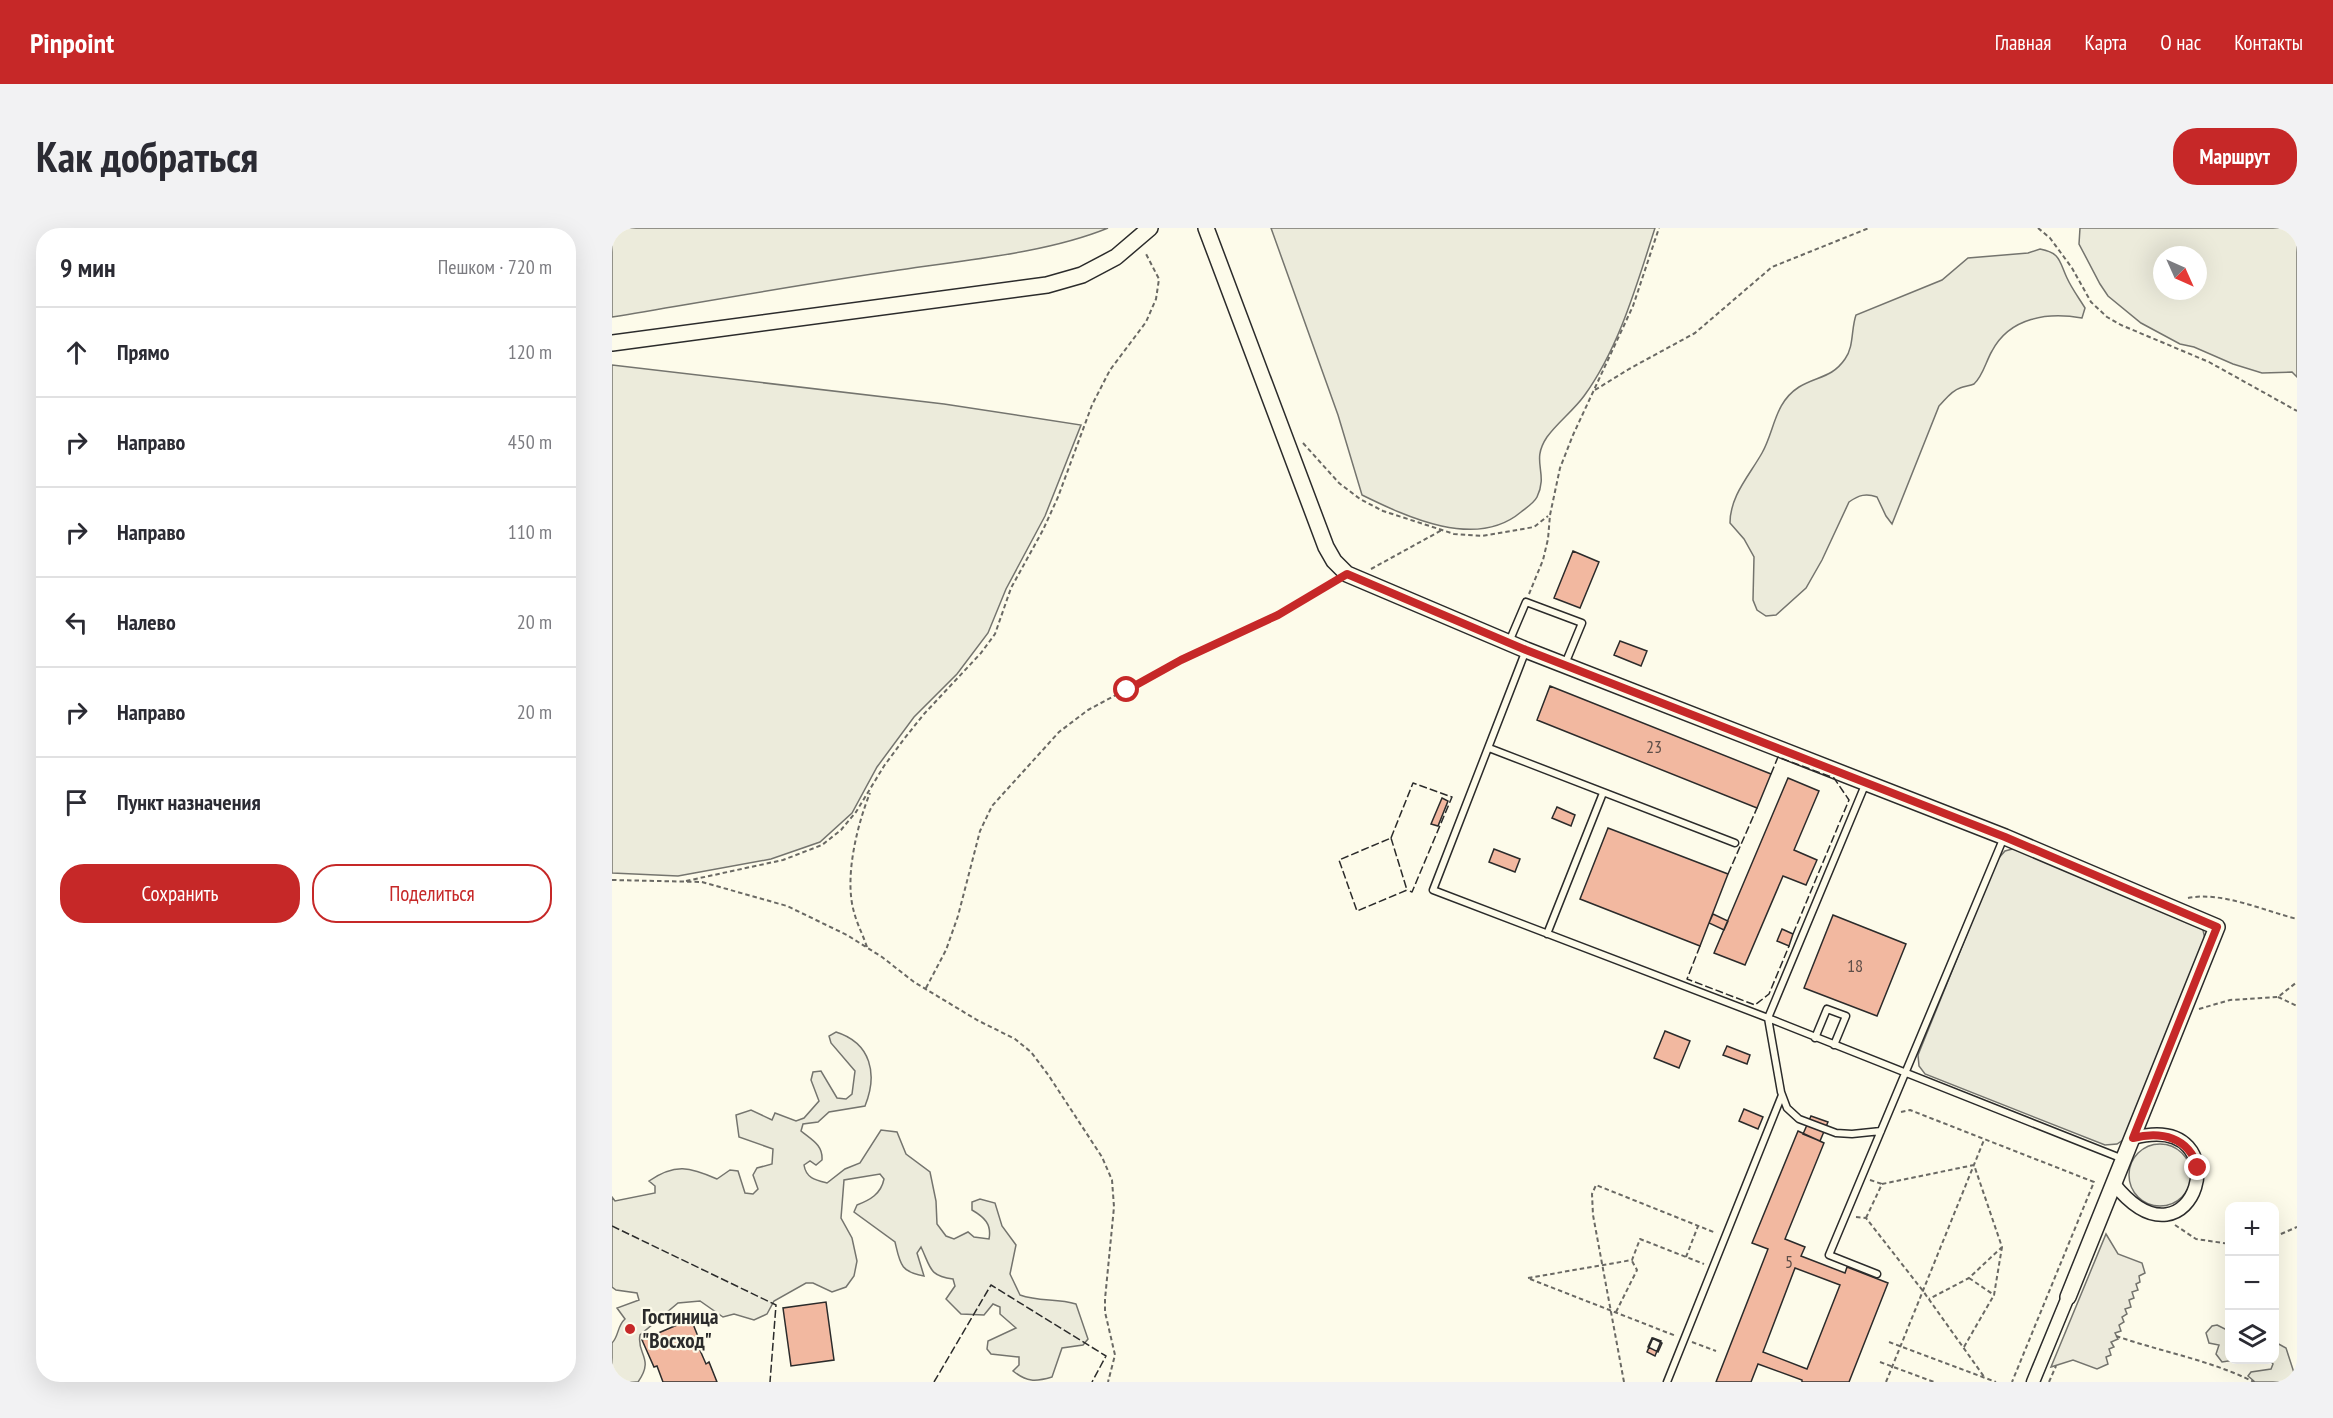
<!DOCTYPE html>
<html lang="ru">
<meta charset="utf-8">
<style>
body{margin:0;font-family:"PT Sans Narrow",sans-serif;background:#f2f2f3;color:#2b2b33}
.controls{position:absolute;right:18px;bottom:18px;display:grid;overflow:hidden;border-radius:12px;box-shadow:0 6px 24px #0002}
.controls button{width:54px;height:54px;display:grid;place-items:center;padding:0;border:0;border-bottom:2px solid #e1e1e2;background:#fff;color:#2b2b33;font:30px sans-serif}
.compass{position:absolute;left:1541px;top:18px;width:54px;height:54px;border-radius:50%;background:#fff;box-shadow:0 6px 24px #0002;rotate:135deg}
.stop{position:absolute;width:18px;height:18px;margin:-14px;border:4px solid #c62828;border-radius:50%;background:#fff}
.stop.end{background:#c62828;border-color:#fff;box-shadow:0 2px 6px #0008}
.list{margin:0;padding:0;list-style:none}
h2{display:flex;justify-content:space-between;align-items:center;height:78px;margin:0;padding:0 24px;font-size:26px}
h2 small{font-size:20px;font-weight:400;color:#7c7c81}
.list li{display:grid;grid-template-columns:39px 1fr auto;gap:18px;align-items:center;box-sizing:border-box;height:90px;padding:0 24px;border-top:2px solid #e1e1e2}
.list b{display:block;font-size:22px;white-space:nowrap}
.list em{font-size:20px;font-style:normal;color:#7c7c81}
.actions{display:flex;gap:12px;padding:18px 24px}
.actions a{flex:1;padding:14px 0;border:2px solid #c62828;border-radius:24px;text-align:center;font-size:21px;color:#c62828}
.actions .main{background:#c62828;color:#fff}
.icon{flex:none;width:33px;height:33px;fill:none;stroke:currentColor;stroke-width:2;stroke-linecap:round;stroke-linejoin:round}
.map{position:relative;flex:none;width:1685px;height:1154px;overflow:hidden;border-radius:24px}
header{display:flex;align-items:center;gap:36px;box-sizing:border-box;height:84px;padding:0 30px;background:#c62828;color:#fff}
header strong{font-size:28px}
nav{display:flex;gap:33px;margin-inline-start:auto;font-size:21px}
.intro{display:flex;align-items:center;justify-content:space-between;box-sizing:border-box;height:144px;padding:0 36px}
h1{margin:0;font-size:42px}
.button{padding:15px 27px;border-radius:24px;background:#c62828;color:#fff;font-size:21px;font-weight:700}
main{display:flex;gap:36px;padding:0 36px}
aside{flex:1;background:#fff;border-radius:24px;box-shadow:0 6px 24px #0002}
.map>svg:first-child{display:block}
</style>
<header>
<strong>Pinpoint</strong>
<nav><a>Главная</a><a>Карта</a><a>О нас</a><a>Контакты</a></nav>
</header>
<div class="intro"><h1>Как добраться</h1><a class="button">Маршрут</a></div>
<main>
<aside>
<h2>9 мин<small>Пешком · 720 m</small></h2>
<ul class="list">
<li><svg class="icon" aria-label="ahead" viewBox="0 0 24 24"><path d="M12 20V5M6 11l6-6 6 6"/></svg><div><b>Прямо</b></div><em>120 m</em></li>
<li><svg class="icon" aria-label="right" viewBox="0 0 24 24"><path d="M7 20v-9h11M14 6l5 5-5 5"/></svg><div><b>Направо</b></div><em>450 m</em></li>
<li><svg class="icon" aria-label="right" viewBox="0 0 24 24"><path d="M7 20v-9h11M14 6l5 5-5 5"/></svg><div><b>Направо</b></div><em>110 m</em></li>
<li><svg class="icon" aria-label="left" viewBox="0 0 24 24"><path d="M17 20v-9H6M10 6l-5 5 5 5"/></svg><div><b>Налево</b></div><em>20 m</em></li>
<li><svg class="icon" aria-label="right" viewBox="0 0 24 24"><path d="M7 20v-9h11M14 6l5 5-5 5"/></svg><div><b>Направо</b></div><em>20 m</em></li>
<li><svg class="icon" aria-label="arrive" viewBox="0 0 24 24"><path d="M6 21V4h12l-3 4 3 4H6"/></svg><div><b>Пункт назначения</b></div></li>
</ul>
<div class="actions"><a class="main">Сохранить</a><a>Поделиться</a></div>
</aside>
<div class="map">
<svg width="1685" height="1154" viewBox="0 0 1685 1154">
<rect width="100%" height="100%" fill="#fdfbea"/>
<path fill="#ecebdb" stroke="#74746e" stroke-width="1.5" fill-rule="evenodd" d="M0,0H496C435,25 353,32 287,42C191,56 96,73 0,89Z
M659,0H1043C1025,56 1007,120 972,168C961,183 946,194 935,209C918,234 937,244 925,269C922,275 914,280 909,284C864,322 795,289 750,267L726,187Z
M1468,0H1685V149L1680,144L1650,145L1621,136L1582,119L1568,116L1529,95L1496,68L1488,56L1467,16ZM1550,27H1586V63H1550Z
M1428,21C1449,25 1447,33 1455,50C1460,61 1467,70 1473,80L1470,90C1436,84 1398,89 1380,123C1374,133 1371,148 1362,156C1358,158 1353,158 1348,160C1339,163 1334,171 1327,178L1280,296L1274,288L1265,269C1254,265 1247,267 1237,274L1210,332L1194,360L1164,387L1154,388L1145,382L1141,372L1142,329L1132,311L1118,295C1118,268 1137,248 1150,225C1163,202 1162,175 1187,159C1205,148 1220,150 1233,131C1242,119 1239,101 1244,87L1330,52L1356,30L1416,25Z
M0,137L332,176L469,197L433,288L394,361L376,405L345,446L302,489L265,539L240,585L208,614L159,631L66,648L0,645Z
M1404,620L1585,694L1591,702L1593,711L1514,910L1505,916L1493,917L1313,846L1307,838L1306,827L1385,632L1393,623Z
M224,804C259,815 266,846 253,878L217,884L206,894L191,896L189,903C200,912 211,917 210,932L204,937L198,933L192,937C194,950 203,952 215,955L233,941L248,935L269,902L285,904L294,926L318,944L324,973L325,996L334,1008L342,1011L356,1004L362,1009L377,1011C380,996 372,989 360,982V974L368,971L383,975L390,998L404,1017L398,1046L408,1067C427,1074 445,1070 464,1076L476,1111L471,1117L450,1120L440,1149C423,1154 415,1154 401,1143L407,1137V1129L379,1126L375,1121L376,1113L404,1100L388,1086V1079L381,1076L372,1087L349,1086L334,1071L343,1058L341,1051C317,1048 319,1040 309,1019L305,1025L312,1048C288,1044 288,1035 283,1014L242,984L245,977C258,972 269,966 272,951L268,946L232,952L229,990L240,1010L245,1033L242,1048L234,1059L220,1064L201,1055H194L162,1073L155,1086L142,1092L122,1086L111,1089L88,1073L66,1075L28,1107C24,1126 43,1130 26,1154H0V1115C7,1108 5,1098 13,1091L5,1080L27,1072L25,1065L4,1062L0,1059V969L3,973L43,965V958L37,953C63,935 78,939 105,951L118,942L126,943L133,965L141,966L146,961L141,947L145,940L160,936L161,921L127,909L124,887L139,882L160,892L163,885L184,893L192,890L207,873L199,852L201,844L209,843L225,870L234,871L240,866L243,843L219,815L217,808Z
M1517 947a31 31 0 1 1 62 0a31 31 0 1 1-62 0Z
M1605,1097L1617,1103L1618,1132H1623L1610,1134L1604,1126L1607,1117L1597,1115L1594,1105L1600,1098Z
M1663,1114L1674,1120L1685,1154H1643L1636,1148L1639,1144L1659,1141L1661,1136L1658,1133L1652,1132H1662Z"/>
<path fill="#eceadb" stroke="#74746e" stroke-width="1.5" d="M1494,1006L1506,1026L1530,1035L1533,1045L1527,1048L1528,1054L1524,1056L1526,1062L1520,1064L1522,1070L1517,1072L1519,1079L1513,1081L1515,1086L1510,1089L1512,1094L1507,1097L1509,1103L1503,1105L1506,1111L1499,1114L1502,1119L1497,1121L1499,1127L1494,1129L1496,1136L1485,1141L1461,1132L1439,1139Z"/>
<path fill="#f2b8a0" stroke="#2b2b2b" stroke-width="1.5" fill-rule="evenodd" d="M961,323L987,334L968,380L942,370Z
M1008,413L1035,423L1029,438L1002,427Z
M938,458L1159,546L1145,580L925,492Z
M1176,550L1207,563L1182,622L1205,632L1194,657L1171,648L1133,737L1102,725Z
M830,570L836,573L826,598L819,596Z
M945,579L963,587L959,598L940,590Z
M996,600L1116,646L1088,718L968,671Z
M882,621L908,631L903,644L877,634Z
M1101,686L1116,693L1112,702L1097,695Z
M1221,687L1294,716L1265,788L1192,760Z
M1170,701L1181,706L1177,718L1165,713Z
M1053,803L1078,813L1067,840L1042,830Z
M1115,818L1138,827L1135,836L1111,827Z
M1132,881L1151,889L1146,901L1127,893Z
M1199,888L1216,894L1208,913L1191,906Z
M1186,903L1212,915L1173,1011L1193,1019L1189,1028L1233,1045L1235,1039L1276,1055L1237,1154H1190V1152L1146,1136L1139,1154H1104L1156,1021L1140,1015ZM1183,1040L1228,1057L1195,1141L1151,1124Z
M214,1074L222,1132L179,1138L171,1080Z
M79,1091L87,1111L84,1113L94,1136L97,1134L105,1154H51L45,1138L42,1139L30,1112Z
M1040,1110L1050,1115L1046,1124L1036,1119Z
M1041,1110L1049,1113L1043,1128L1035,1124Z"/>
<g fill="none" stroke-linecap="round" stroke-linejoin="round">
<g stroke="#2b2b2b" stroke-width="9">
<path id="service" d="M897,414L914,374L970,395L953,436
M914,422L821,662L1156,790L1511,931
M877,520L1123,615
M1253,557L1156,790L1169,864L1175,880L1187,891L1224,905L1240,906L1269,903
M935,706L991,565
M1203,810L1215,781L1234,788L1222,817
M1265,1046L1217,1027L1392,609
M1055,1154L1170,867"/>
</g>
<g stroke="#2b2b2b" stroke-width="15">
<path id="minor" d="M1502,956C1582,1055 1632,881 1521,910
M1421,1154L1456,1069"/>
</g>
<g stroke="#2b2b2b" stroke-width="18">
<path id="tertiary" d="M594,0L714,319L722,333L735,346L914,422L1393,609L1605,699L1456,1069
M0,115L435,57L470,47L504,29L538,0"/>
</g>
<path stroke="#6a6964" stroke-width="2" stroke-dasharray="4.5 3" stroke-linecap="butt" d="M1426,0L1438,10L1460,40L1479,74L1495,89L1509,97L1597,134L1685,183
M983,162L1017,141L1083,105L1160,39L1257,0
M691,215L727,255L748,271L771,283L830,302L842,306L870,308L922,299L936,288
M759,341L830,302
M917,366L931,332L936,311L938,287L948,240L961,207L1021,78L1047,0
M0,652L90,654L175,678L235,707L270,729L302,754L365,792L403,811L419,824L437,848L490,929L500,952L502,979L493,1071V1084L503,1127L496,1154
M74,653L171,632L210,617L229,602L244,584L272,538L292,511L312,486L369,425L383,406L399,360L431,302L446,269L480,177L498,142L534,94L544,71L547,51L533,24
M1576,670C1609,663 1653,683 1685,691
M255,719C251,707 245,696 242,684C232,650 245,597 258,565
M314,760L334,722L346,688L368,603L380,578L447,504L476,482L569,432L666,388L723,353
M1666,769L1685,778
M1587,781L1618,772L1666,769L1685,754
M1289,884L1298,882L1482,954L1400,1154
M1258,952L1270,956
M1244,989L1254,990L1311,1063L1373,1150
M1254,990L1270,956L1362,937L1390,1019L1357,1050L1317,1071
M1563,997L1584,1011L1618,1016
M1662,1009L1685,999
M1074,1029L1086,998
M916,1050L1020,1032L1028,1011L1092,1036
M1357,1050L1382,1067L1390,1019
M918,1051L1064,1108
M1004,1084L1025,1042L1020,1033
M1504,1108C1550,1124 1598,1132 1642,1154
M1080,1114L1104,1123
M1277,1114L1384,1154
M1352,1119L1382,1067
M1268,1134L1322,1154
M1012,1154L981,987L980,966L984,957L1104,1005
M1274,1154L1372,912
M1437,1154L1444,1138"/>
<use href="#service" stroke="#fdfbea" stroke-width="6"/>
<use href="#minor" stroke="#fdfbea" stroke-width="12"/>
<use href="#tertiary" stroke="#fdfbea" stroke-width="15"/>
<path stroke="#2b2b2b" stroke-width="1.5" stroke-dasharray="8 3" stroke-linecap="butt" d="M1159,546L1166,529L1222,550L1237,572L1181,706
M779,610L795,662L745,683L727,632Z
M779,610L801,555L840,569L800,664L795,662
M1116,646L1145,580
M1088,718L1075,751L1143,777L1157,766L1177,718
M0,998L164,1077L158,1154
M322,1154L379,1057L494,1128L480,1154"/>
</g>
<g fill="none" stroke-linecap="round" stroke-linejoin="round">
<path stroke="#c62828" stroke-width="8" d="M515,462L569,432L666,387L735,346L914,422L1393,609L1605,699L1521,910C1549,903 1577,909 1586,940"/>
</g>
<circle fill="#c62828" stroke="#fdfbea" stroke-width="2" cx="18" cy="1101" r="6"/>
<g text-anchor="middle" stroke-width="4.5" stroke-linejoin="round" paint-order="stroke">
<g font-size="18" fill="#5d4e48">
<text x="1042" y="525">23</text>
<text x="1243" y="744">18</text>
<text x="1177" y="1040">5</text>
</g>
<g font-size="21" font-weight="bold" fill="#2b2b2b" stroke="#fdfbea" text-anchor="start">
<text x="30" y="1096">Гостиница<tspan x="30" dy="24">"Восход"</tspan></text>
</g>
</g>
</svg>
<div class="controls">
<button>+</button>
<button>−</button>
<button><svg class="icon" aria-label="layers" viewBox="0 0 24 24"><path d="M12 4l9 5-9 5-9-5zM3 14l9 5 9-5"/></svg></button>
</div>
<svg class="compass" viewBox="-18 -18 36 36"><path d="M0-13l5 13h-10z" fill="#e53935"/><path d="M0 13l5-13h-10z" fill="#7c7c81"/></svg>
<div class="stop" style="left:515px;top:462px"></div>
<div class="stop end" style="left:1586px;top:940px"></div>
</div>
</main>
